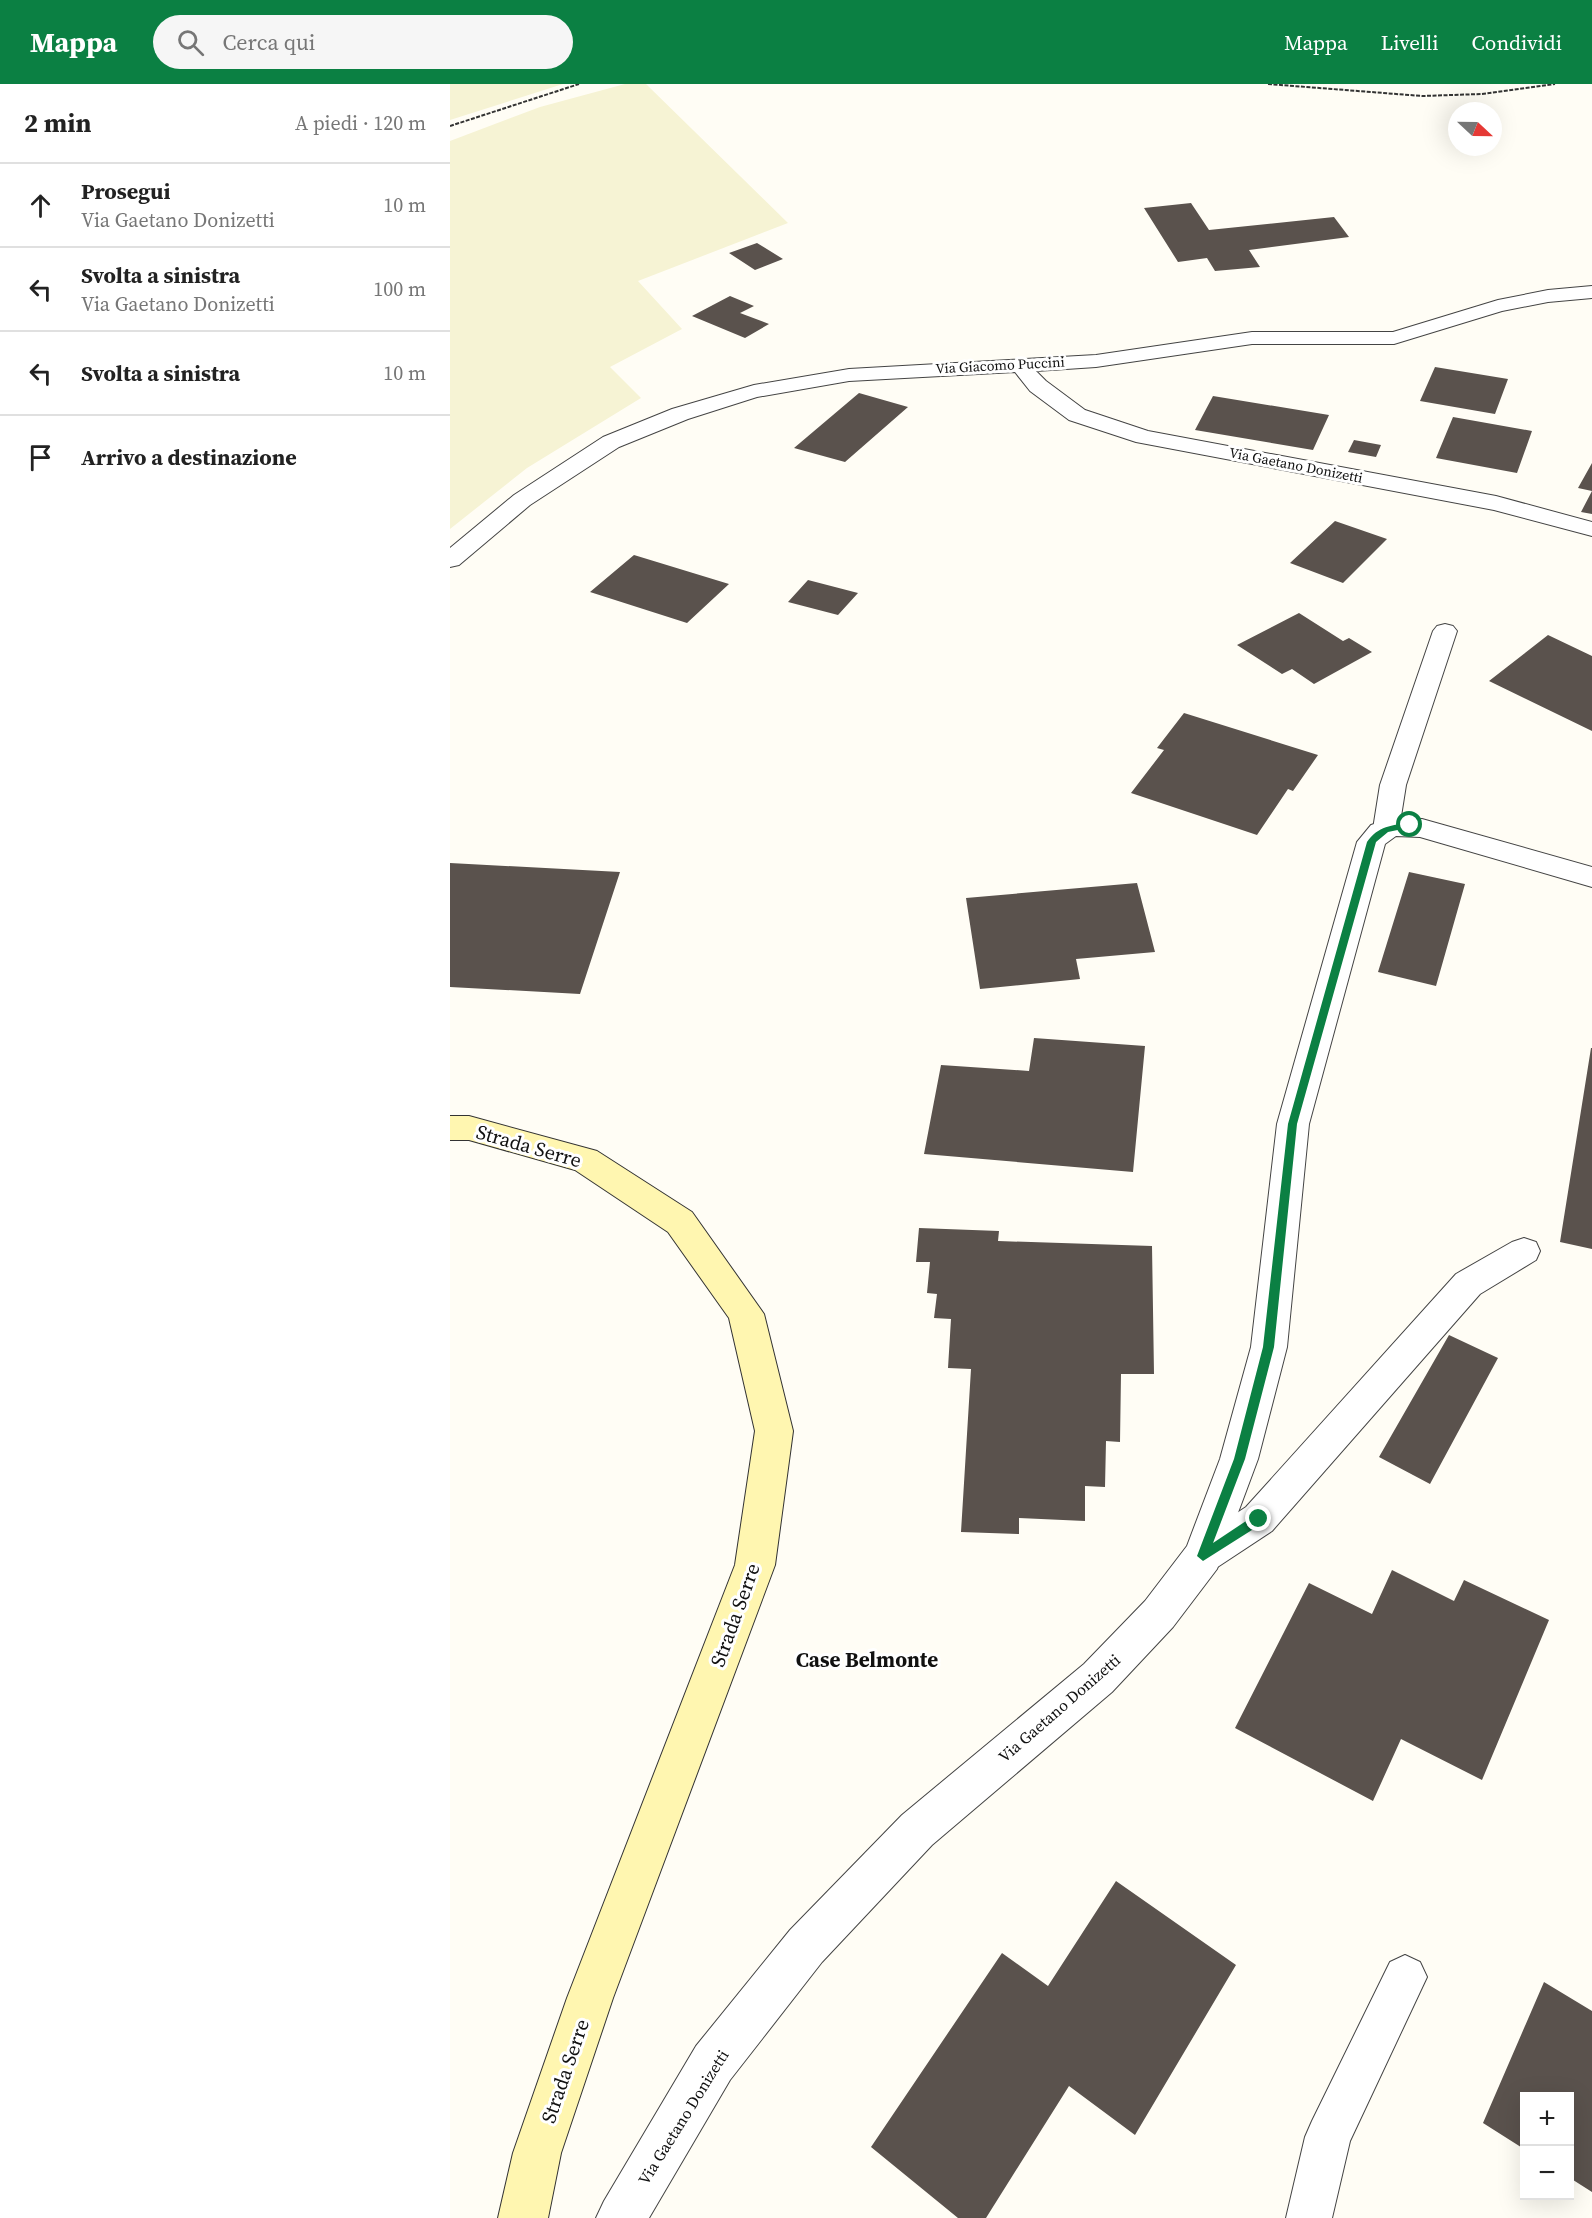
<!DOCTYPE html>
<html lang="it">
<meta charset="utf-8">
<style>
body{margin:0;font-family:"Source Serif 4",serif;background:#f6f6f6;color:#222}
.controls{position:absolute;right:18px;bottom:18px;display:grid;overflow:hidden;border-radius:0px;box-shadow:0 6px 24px #0002}
.controls button{width:54px;height:54px;display:grid;place-items:center;padding:0;border:0;border-bottom:2px solid #e0e0e0;background:#fff;color:#222;font:30px sans-serif}
.compass{position:absolute;left:998px;top:18px;width:54px;height:54px;border-radius:50%;background:#fff;box-shadow:0 6px 24px #0002;rotate:112deg}
.stop{position:absolute;width:18px;height:18px;margin:-14px;border:4px solid #0b8043;border-radius:50%;background:#fff}
.stop.end{background:#0b8043;border-color:#fff;box-shadow:0 2px 6px #0008}
.list{margin:0;padding:0;list-style:none}
h2{display:flex;justify-content:space-between;align-items:center;height:78px;margin:0;padding:0 24px;font-size:26px}
h2 small{font-size:20px;font-weight:400;color:#767676}
.list li{display:grid;grid-template-columns:39px 1fr auto;gap:18px;align-items:center;box-sizing:border-box;height:84px;padding:0 24px;border-top:2px solid #e0e0e0}
.list b{display:block;font-size:22px;white-space:nowrap}
.list p{margin:0;font-size:20px;white-space:nowrap;color:#767676}
.list em{font-size:20px;font-style:normal;color:#767676}
.icon{flex:none;width:33px;height:33px;fill:none;stroke:currentColor;stroke-width:2;stroke-linecap:round;stroke-linejoin:round}
.map{position:relative;flex:none;width:1142px;height:2134px;overflow:hidden}
header{display:flex;align-items:center;gap:36px;box-sizing:border-box;height:84px;padding:0 30px;background:#0b8043;color:#fff}
header strong{font-size:28px}
nav{display:flex;gap:33px;margin-inline-start:auto;font-size:21px}
.search{width:420px;height:54px;background:#f6f6f6;display:flex;align-items:center;gap:15px;box-sizing:border-box;padding:0 21px;border-radius:33px;color:#767676;font-size:22px}
main{display:flex}
aside{flex:1;background:#fff}
.map>svg:first-child{display:block}
</style>
<header>
<strong>Mappa</strong>
<div class="search"><svg class="icon" aria-label="search" viewBox="0 0 24 24"><circle cx="10" cy="10" r="6"/><path d="M15 15l6 6"/></svg>Cerca qui</div>
<nav><a>Mappa</a><a>Livelli</a><a>Condividi</a></nav>
</header>
<main>
<aside>
<h2>2 min<small>A piedi · 120 m</small></h2>
<ul class="list">
<li><svg class="icon" aria-label="ahead" viewBox="0 0 24 24"><path d="M12 20V5M6 11l6-6 6 6"/></svg><div><b>Prosegui</b><p>Via Gaetano Donizetti</p></div><em>10 m</em></li>
<li><svg class="icon" aria-label="left" viewBox="0 0 24 24"><path d="M17 20v-9H6M10 6l-5 5 5 5"/></svg><div><b>Svolta a sinistra</b><p>Via Gaetano Donizetti</p></div><em>100 m</em></li>
<li><svg class="icon" aria-label="left" viewBox="0 0 24 24"><path d="M17 20v-9H6M10 6l-5 5 5 5"/></svg><div><b>Svolta a sinistra</b></div><em>10 m</em></li>
<li><svg class="icon" aria-label="arrive" viewBox="0 0 24 24"><path d="M6 21V4h12l-3 4 3 4H6"/></svg><div><b>Arrivo a destinazione</b></div></li>
</ul>
</aside>
<div class="map">
<svg width="1142" height="2134" viewBox="0 0 1142 2134">
<rect width="100%" height="100%" fill="#fffdf5"/>
<path fill="#f6f3d4" d="M0,0H113L0,36Z
M175,0H196L338,139L188,197L232,245L160,283L191,314L77,384L0,445V57L90,23Z"/>
<path fill="#5a524d" d="M741,119L759,146L884,133L899,153L799,166L810,183L765,187L757,174L728,178L694,124Z
M307,159L333,175L305,186L279,169Z
M280,212L304,222L290,229L319,240L295,254L242,232Z
M985,283L1058,295L1045,330L970,317Z
M409,309L458,323L395,378L344,364Z
M763,312L879,331L863,366L745,346Z
M1003,333L1082,347L1067,389L986,374Z
M904,356L931,361L926,373L898,368Z
M1142,379V430L1131,428L1142,407L1128,404Z
M885,437L937,455L893,499L840,479Z
M184,471L279,500L237,539L140,508Z
M358,496L408,509L388,531L338,518Z
M849,529L893,557L899,554L922,568L864,600L842,585L832,590L787,561Z
M1098,551L1142,572V647L1039,597Z
M734,629L868,671L843,707L838,705L807,751L681,709L714,666L707,664Z
M0,779L170,788L130,910L0,903Z
M959,788L1015,800L986,902L928,888Z
M687,799L705,868L626,875L630,895L530,905L516,814Z
M584,954L695,962L683,1088L474,1070L491,981L579,987Z
M1141,964H1142V1165L1110,1158Z
M469,1144L549,1147L548,1157L702,1162L704,1290H671L670,1358L656,1357L655,1403L635,1402V1437L569,1434V1450L511,1448L521,1285L498,1284L501,1235L484,1234L487,1210L477,1209L480,1178H466Z
M999,1251L1048,1274L980,1400L929,1373Z
M942,1486L1004,1517L1014,1496L1099,1536L1032,1696L951,1655L923,1717L785,1644L859,1499L922,1530Z
M666,1797L786,1881L685,2051L619,2002L536,2134H508L421,2063L552,1869L598,1902Z
M1094,1898L1142,1927V2108L1120,2094V2012H1074V2065L1033,2039Z"/>
<g fill="none" stroke-linecap="round" stroke-linejoin="round">
<g stroke="#444" stroke-width="2">
<path id="service" d="M995,540L1003,542L1007,547L956,701L949,745L945,751L936,754L927,751L923,745L930,701L983,547L987,542Z
M1074,1154L1086,1158L1090,1167L1086,1176L1030,1210L822,1447L766,1484L753,1489L740,1484L734,1472L740,1460L796,1423L1006,1190L1062,1158Z
M955,1871L970,1878L977,1893L900,2057L882,2134H836L855,2053L862,2037L940,1878Z"/>
</g>
<g stroke="#444" stroke-width="2">
<path id="minor" d="M1142,202V214L1098,218L1052,227L944,260H802L646,283L586,287L596,297L635,326L698,347L1046,412L1142,438V452L1044,426L686,358L619,336L580,307L565,288L399,297L307,313L238,335L169,363L80,421L9,481L0,483V464L64,411L153,353L222,325L304,301L399,285L646,271L802,248H943L1048,216L1098,206Z
M944,734L972,735L1142,783V803L970,753L946,752L935,760L859,1040L837,1263L808,1375L767,1485L723,1543L662,1608L482,1761L372,1878L280,1996L199,2134H146L154,2117L246,1962L340,1846L452,1731L634,1580L695,1517L737,1462L770,1375L801,1263L827,1040L907,758L921,741Z"/>
</g>
<g stroke="#333" stroke-width="2">
<path id="secondary" d="M0,1032H19L147,1067L242,1128L314,1230L343,1347L325,1481L163,1914L111,2069L98,2134H48L63,2069L117,1914L285,1481L305,1347L279,1234L218,1148L125,1086L19,1056H0Z"/>
</g>
<path stroke="#333" stroke-width="2" stroke-dasharray="4 1.5" stroke-linecap="butt" d="M818,0L972,12L1032,10L1105,0
M0,42L129,0"/>
<use href="#service" fill="#fff" fill-rule="evenodd"/>
<use href="#minor" fill="#fff" fill-rule="evenodd"/>
<use href="#secondary" fill="#fff6b0" fill-rule="evenodd"/>
</g>
<path fill="#0b8043" d="M960,739L964,741L962,743L938,748L926,758L847,1040L824,1263L795,1375L763,1459L805,1431H813L815,1435L813,1439L753,1477L747,1472L784,1375L813,1263L838,1040L917,758C928,742 942,741 960,739Z"/>
<g text-anchor="middle" stroke-width="6" stroke-linejoin="round" paint-order="stroke">
<g font-size="14" fill="#111" stroke="#fff">
<text transform="translate(550 281) rotate(-3)" y="5">Via Giacomo Puccini</text>
<text transform="translate(846 381) rotate(11)" y="5">Via Gaetano Donizetti</text>
</g>
<g font-size="16" fill="#111" stroke="#fff">
<text transform="translate(609 1624) rotate(-41)" y="6">Via Gaetano Donizetti</text>
<text transform="translate(233 2033) rotate(-58)" y="6">Via Gaetano Donizetti</text>
</g>
<g font-size="20" fill="#111" stroke="#fff">
<text transform="translate(79 1062) rotate(16)" y="7">Strada Serre</text>
<text transform="translate(285 1531) rotate(-70)" y="7">Strada Serre</text>
<text transform="translate(115 1987) rotate(-71)" y="7">Strada Serre</text>
</g>
<g font-size="21" font-weight="bold" fill="#111" stroke="#fff">
<text x="417" y="1583">Case Belmonte</text>
</g>
</g>
</svg>
<div class="controls">
<button>+</button>
<button>−</button>
</div>
<svg class="compass" viewBox="-18 -18 36 36"><path d="M0-13l5 13h-10z" fill="#e53935"/><path d="M0 13l5-13h-10z" fill="#767676"/></svg>
<div class="stop" style="left:960px;top:741px"></div>
<div class="stop end" style="left:809px;top:1435px"></div>
</div>
</main>
